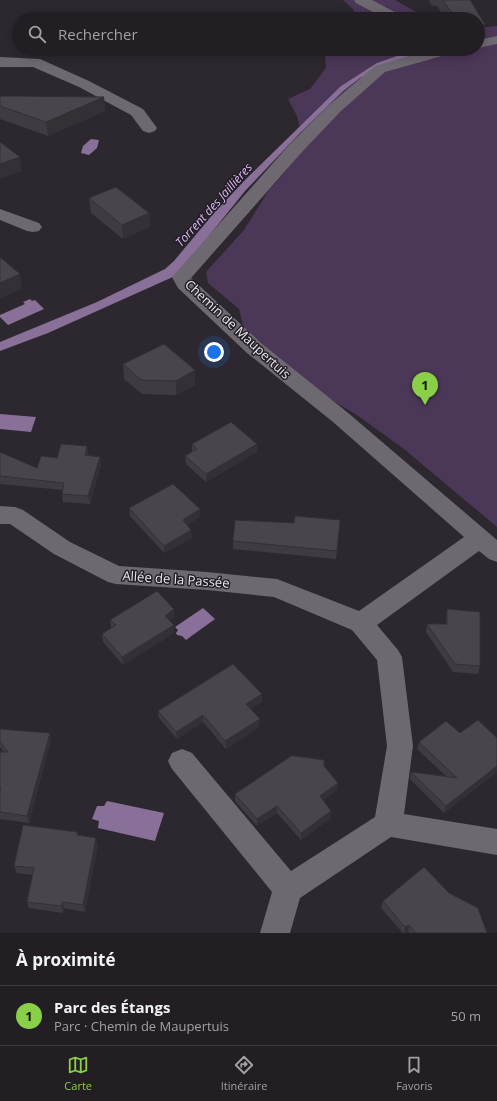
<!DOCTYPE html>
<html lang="fr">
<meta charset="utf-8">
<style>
body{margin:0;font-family:"Open Sans",sans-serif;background:#2e2b30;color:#f1f3f6}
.you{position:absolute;left:214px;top:352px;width:14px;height:14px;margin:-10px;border:3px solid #fff;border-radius:50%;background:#1a73e8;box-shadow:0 0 0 6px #1a73e833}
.badge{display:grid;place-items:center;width:26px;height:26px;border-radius:50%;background:#89cf48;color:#111;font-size:13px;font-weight:700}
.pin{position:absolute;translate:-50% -33px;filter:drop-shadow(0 1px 2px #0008)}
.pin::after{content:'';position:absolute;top:21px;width:14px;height:12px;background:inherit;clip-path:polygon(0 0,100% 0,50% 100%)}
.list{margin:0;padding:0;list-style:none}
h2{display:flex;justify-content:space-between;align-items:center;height:52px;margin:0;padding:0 16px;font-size:17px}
h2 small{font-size:13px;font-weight:400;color:#a2a2a6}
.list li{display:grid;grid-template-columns:26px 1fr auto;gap:12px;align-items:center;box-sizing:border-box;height:60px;padding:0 16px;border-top:1px solid #3f3c41}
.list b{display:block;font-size:15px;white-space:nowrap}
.list p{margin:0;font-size:13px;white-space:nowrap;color:#a2a2a6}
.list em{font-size:13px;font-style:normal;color:#a2a2a6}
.icon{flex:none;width:22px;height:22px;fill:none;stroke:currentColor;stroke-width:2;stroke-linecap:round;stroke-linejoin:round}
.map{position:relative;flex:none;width:497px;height:933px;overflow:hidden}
.search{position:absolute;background:#221e23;box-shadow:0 2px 10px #0003;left:12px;right:12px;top:12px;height:44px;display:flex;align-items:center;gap:10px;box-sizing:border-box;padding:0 14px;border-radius:22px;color:#a2a2a6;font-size:15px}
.sheet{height:112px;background:#221e23}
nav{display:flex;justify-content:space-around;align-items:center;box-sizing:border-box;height:56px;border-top:1px solid #3f3c41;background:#221e23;font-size:11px;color:#a2a2a6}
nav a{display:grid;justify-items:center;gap:2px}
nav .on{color:#89cf48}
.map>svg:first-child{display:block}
</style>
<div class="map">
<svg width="497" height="933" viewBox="0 0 497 933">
<rect width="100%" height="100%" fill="#2d282f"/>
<path fill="#4b3757" d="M343,0H395L416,12L433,19H358L353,9Z
M497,26V527L404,449L357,415L323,395L294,374L244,329L239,309L208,283L206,272L244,230L269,190L284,173L298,154L301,132L297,116L288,99L310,89L326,68L325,53L329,49H478V28Z"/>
<path fill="#897098" d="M417,49H430L384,65L360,78L343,91L302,131L245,191L208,237L175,276L48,333L0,351V342L97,302L165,269L174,261L214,213L246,179L341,86L377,63Z
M91,139L99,140L97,148L89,155L81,153L83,146Z
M30,299L32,301L35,300L44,309L8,325L0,317V315L25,304L23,302Z
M0,414L36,417L31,432L0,429Z
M203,608L215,619L186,640L182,636L177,635L176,633L178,630L175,627Z
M107,801L164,813L155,841L98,828L99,821L92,819L97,806H104Z"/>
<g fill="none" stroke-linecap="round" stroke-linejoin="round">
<path fill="#6e6871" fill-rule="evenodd" d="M354,0H372L402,16L404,19H386L356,3Z
M497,36V44L478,48V40Z
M435,49H458L456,52L385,72L340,112L301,153L191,278L261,343L347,412L497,540V562L489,559L479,551L377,625L398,650L402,657L413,746L404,814L497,829V855L391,837L300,898L290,933H260L272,892L172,769L168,761L172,753L182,749L192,753L291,871L375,817L387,746L377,660L352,630L274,597L207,590L116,584L108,582L54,554L10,524H0V506L15,507L23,510L70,542L119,566L207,572L277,579L359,611L464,537L333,422L247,353L178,288L172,277L289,145L328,106L375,66Z
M0,57L40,59L89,81L143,109L157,128L155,131L149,133L143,131L131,115L79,87L33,67H0Z
M0,209L39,223L42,227L39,231L33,232L27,231L0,220Z"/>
</g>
<path fill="#403b42" d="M429,0H470L485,24L483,37L478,39V19H446L437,6H432Z
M466,49H476L469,53Z
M0,96L104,97L105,111L48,136L0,119Z
M89,198L149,213L150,227L123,239L91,213Z
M123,364L195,370V385L176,395L142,394L124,379Z
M192,444H257V452L206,482L186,464L185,456L192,451Z
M87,446L88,454L87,456L101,465L90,504L63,502L62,494L63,490L0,484V452L37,468L57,458Z
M129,508L200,509V517L187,525L192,538L164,553L130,516Z
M340,520L336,559L233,549V541L294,523Z
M447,609L480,666L478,674L453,672L426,632L427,624H446V617Z
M175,617L169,621L174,633L123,665L103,642L102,634L111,628L110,620Z
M262,702L250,709L259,727L226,749L203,722L177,739L159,718L158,711Z
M0,729L51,740L29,823L0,819V752H4L0,747Z
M460,733L497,738V772L444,813L410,779L411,772L446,776L417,749L419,742Z
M324,766L337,790L323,800L331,818L301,840L277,813L257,826L235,801V794Z
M77,832L78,835L98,845L85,912L64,908L63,913L29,908L27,902L33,875L17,873L14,866Z
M383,901L487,933H409L408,931L405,933H403L381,908Z"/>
<path fill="#343036" d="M485,24L483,37L478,39L479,26Z
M469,49H476L469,53Z
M104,97L105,111L48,136L46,122Z
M20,157L22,171L0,179V164Z
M149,213L150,227L123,239L122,225Z
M20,274L22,289L0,299V283Z
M195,370V385L176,395V381Z
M257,444V452L206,482V474Z
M87,446L88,454L86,463L85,455Z
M100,457L101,465L90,504L88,496Z
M200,509V517L183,528V520Z
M191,530L192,538L164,553V546Z
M174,609L175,617L165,623V616Z
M174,625V633L123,665L122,657Z
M262,694V702L246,712V704Z
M203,715V722L177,739L176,732Z
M260,719L259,727L226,749L225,741Z
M50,733L51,740L29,823L27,816Z
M497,766V772L444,813L446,806Z
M338,783L337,790L319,803L320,796Z
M277,806V813L257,826V819Z
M331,811V818L301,840V833Z
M96,838L98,845L85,912L83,905Z
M63,902L64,908L63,913L61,906Z
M409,925L408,931L404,933L405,927Z"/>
<path fill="#4a454d" stroke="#343036" d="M443,0H470L485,24L479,26V35H478V19H456Z
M0,96L104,97L46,122L0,106Z
M0,142L20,157L0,164Z
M116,187L149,213L122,225L89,198Z
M0,257L20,274L0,283Z
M164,344L195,370L176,381L141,380L123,364Z
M231,422L257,444L206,474L185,456L197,449L192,444Z
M61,444L87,446L85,455L100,457L88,496L62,494L64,483L0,476V452L37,468L41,456L57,458Z
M173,484L200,509L183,520L191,530L164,546L129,508Z
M295,516L340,520L337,551L233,541L235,520L294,523Z
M157,591L174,609L165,616L174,625L122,657L102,634L116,625L110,620Z
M447,609L480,612V666L455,664L427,624H447Z
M233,664L262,694L246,704L260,719L225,741L203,715L176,732L158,711Z
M478,720L497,738V766L446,806L411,772L457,778L419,742L446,721L460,733Z
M0,729L50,733L27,816L0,812V792L1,788H0V752H8L0,742Z
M291,756H295L324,760V766L338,783L320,796L331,811L301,833L277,806L257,819L235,794Z
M23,825L77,832V835L96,838L83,905L63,902L61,906L27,902L34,868L14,866Z
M424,867L449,893L478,908L487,933H416L409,925L405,927L383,901Z"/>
<g text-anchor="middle" stroke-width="3" stroke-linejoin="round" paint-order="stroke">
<g font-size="12" font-style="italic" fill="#e0b8f8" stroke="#231e26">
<text transform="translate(214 205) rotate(-48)" y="4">Torrent des Jaillières</text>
</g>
<g font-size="13" fill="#ebe8ed" stroke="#231e26">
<text transform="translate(238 329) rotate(43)" y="5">Chemin de Maupertuis</text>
<text transform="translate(176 579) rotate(4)" y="5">Allée de la Passée</text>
</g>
</g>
</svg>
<div class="you"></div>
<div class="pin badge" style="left:425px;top:405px">1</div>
<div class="search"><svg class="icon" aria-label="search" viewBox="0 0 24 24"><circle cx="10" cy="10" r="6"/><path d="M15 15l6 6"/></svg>Rechercher</div>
</div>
<section class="sheet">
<h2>À proximité<small></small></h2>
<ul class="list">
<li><span class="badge">1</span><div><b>Parc des Étangs</b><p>Parc · Chemin de Maupertuis</p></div><em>50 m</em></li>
</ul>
</section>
<nav>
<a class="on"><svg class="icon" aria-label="map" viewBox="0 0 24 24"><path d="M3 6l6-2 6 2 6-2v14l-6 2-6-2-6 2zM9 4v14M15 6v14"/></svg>Carte</a>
<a><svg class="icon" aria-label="directions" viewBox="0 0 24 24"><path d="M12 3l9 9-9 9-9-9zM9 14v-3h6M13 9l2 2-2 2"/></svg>Itinéraire</a>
<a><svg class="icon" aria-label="saved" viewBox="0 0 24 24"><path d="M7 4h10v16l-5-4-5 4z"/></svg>Favoris</a>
</nav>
